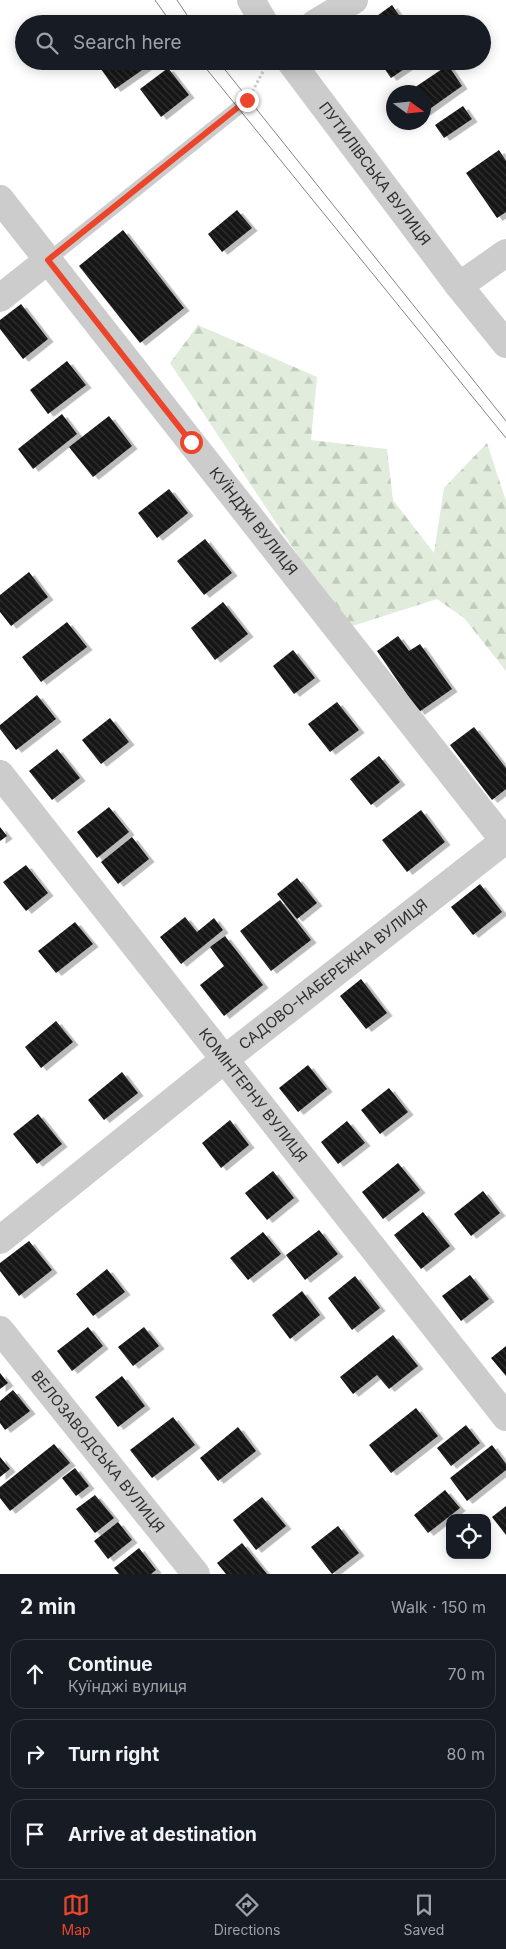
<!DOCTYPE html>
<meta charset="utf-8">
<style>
body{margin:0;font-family:Inter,sans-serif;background:#20242c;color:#f1f3f6}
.controls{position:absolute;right:15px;bottom:15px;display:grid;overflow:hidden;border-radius:10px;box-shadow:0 2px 12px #0003}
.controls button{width:45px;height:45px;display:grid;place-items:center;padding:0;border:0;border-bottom:1px solid #363941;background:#171b24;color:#f1f3f6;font:25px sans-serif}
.compass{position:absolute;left:386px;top:85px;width:45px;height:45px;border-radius:50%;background:#171b24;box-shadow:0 2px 12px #0003;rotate:105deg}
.stop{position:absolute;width:15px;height:15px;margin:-11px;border:4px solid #eb462b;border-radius:50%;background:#fff}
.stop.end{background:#eb462b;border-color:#fff;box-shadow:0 1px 5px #0008}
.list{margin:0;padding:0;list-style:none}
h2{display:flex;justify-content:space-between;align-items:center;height:65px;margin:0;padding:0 20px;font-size:21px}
h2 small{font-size:16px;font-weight:400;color:#9ea1a6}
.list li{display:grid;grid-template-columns:32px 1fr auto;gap:15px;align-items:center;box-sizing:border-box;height:70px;margin:0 10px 10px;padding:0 10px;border:1px solid #363941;border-radius:15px}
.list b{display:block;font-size:19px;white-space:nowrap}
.list p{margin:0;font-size:16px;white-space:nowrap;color:#9ea1a6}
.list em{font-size:16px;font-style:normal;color:#9ea1a6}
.icon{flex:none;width:28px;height:28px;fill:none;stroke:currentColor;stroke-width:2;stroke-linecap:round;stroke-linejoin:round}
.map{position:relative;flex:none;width:506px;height:1574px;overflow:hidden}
.search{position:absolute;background:#171b24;box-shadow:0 2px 12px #0003;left:15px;right:15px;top:15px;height:55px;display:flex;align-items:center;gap:12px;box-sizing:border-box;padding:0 18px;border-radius:28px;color:#9ea1a6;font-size:19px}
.sheet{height:305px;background:#171b24}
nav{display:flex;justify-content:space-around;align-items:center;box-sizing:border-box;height:70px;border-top:1px solid #363941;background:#171b24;font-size:14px;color:#9ea1a6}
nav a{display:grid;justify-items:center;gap:2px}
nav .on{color:#eb462b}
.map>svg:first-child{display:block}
</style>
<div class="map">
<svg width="506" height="1574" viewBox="0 0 506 1574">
<defs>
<pattern id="forest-firs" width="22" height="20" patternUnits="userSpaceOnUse" patternTransform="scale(1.25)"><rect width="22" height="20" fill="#e1ecdc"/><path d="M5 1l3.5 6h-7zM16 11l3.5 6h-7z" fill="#c1cbbd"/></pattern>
<pattern id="building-back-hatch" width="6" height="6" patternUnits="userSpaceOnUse" patternTransform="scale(1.25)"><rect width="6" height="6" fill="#161616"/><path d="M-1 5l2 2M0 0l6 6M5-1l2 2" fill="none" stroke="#303030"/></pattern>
<filter id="shadow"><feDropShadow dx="5.5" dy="3" stdDeviation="0" flood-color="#0004"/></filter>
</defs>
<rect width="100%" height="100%" fill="#fff"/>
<path fill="url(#forest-firs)" d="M198,325L317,377L311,440L387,449L393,500L434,553L444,488L487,443L506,501V671L464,618L437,599L346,628L170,363Z"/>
<path fill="url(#building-back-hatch)" filter="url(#shadow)" d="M392,5L405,24H366Z
M112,61H155L115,89L101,69Z
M379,61H416L391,78Z
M448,65L462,86L424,113V92H408Z
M168,68L189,95L161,117L140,89Z
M463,106L472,119L444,138L435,125Z
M499,150L506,161V212L497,218L466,173Z
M237,210L252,228L222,252L208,234Z
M123,230L184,308L140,343L79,266Z
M21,304L48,339L23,359L0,329V320Z
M67,361L86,385L48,414L30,390Z
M62,414L77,434L33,469L18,449Z
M109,416L132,446L93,477L69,447Z
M169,489L188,513L157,538L138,513Z
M205,539L232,573L204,595L177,561Z
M29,572L48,597L11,626L0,612V595Z
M223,602L248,634L215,660L191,628Z
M67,622L87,647L41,682L22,657Z
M398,636L409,651L420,644L452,689L419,712L377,651Z
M293,650L315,678L294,694L273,666Z
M37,695L56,719L16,750L0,729V725Z
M337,702L359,730L330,752L308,724Z
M110,718L129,742L101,764L82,740Z
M474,727L506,768V789L492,800L450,745Z
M57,749L80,778L52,800L29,771Z
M379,756L400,782L371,805L350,779Z
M109,807L129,832L97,858L77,832Z
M421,810L445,842L407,872L382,840Z
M0,827L7,836L0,841Z
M132,837L149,859L118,884L101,862Z
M26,865L48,893L26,911L3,882Z
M297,878L317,903L297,919L277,894Z
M480,884L502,912L473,935L451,907Z
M280,900L311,940L271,971L240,931Z
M185,917L197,932L214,918L223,930L181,964L160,937Z
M75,922L93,944L56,973L38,951Z
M225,936L263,985L224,1016L200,985L224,966L210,947Z
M361,979L387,1013L366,1029L340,996Z
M56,1021L73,1042L41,1068L25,1047Z
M308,1065L327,1089L298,1112L279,1088Z
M122,1072L138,1093L104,1120L88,1100Z
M389,1088L408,1112L380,1134L361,1110Z
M38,1114L62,1144L37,1164L13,1134Z
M230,1120L249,1145L221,1168L202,1143Z
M347,1121L365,1143L338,1164L321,1142Z
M398,1163L420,1190L383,1219L362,1192Z
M273,1171L294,1198L267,1220L245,1193Z
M483,1191L500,1213L471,1236L454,1214Z
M423,1212L450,1246L421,1269L394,1235Z
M319,1230L338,1254L305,1280L286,1255Z
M263,1232L281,1254L248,1280L230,1258Z
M29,1241L52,1270L19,1296L0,1271V1263Z
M107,1269L125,1292L93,1316L76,1294Z
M470,1275L489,1299L461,1321L442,1296Z
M355,1276L380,1308L352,1330L328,1298Z
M302,1291L320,1315L290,1339L272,1315Z
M88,1327L103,1346L72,1371L57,1351Z
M144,1327L159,1346L133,1366L118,1347Z
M393,1335L418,1366L389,1389L377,1375L353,1394L340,1377Z
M506,1346V1376L491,1358Z
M0,1373L8,1383L0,1389Z
M122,1376L145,1406L118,1427L95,1397Z
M13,1390L30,1411L5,1430L0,1423V1401Z
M416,1408L438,1436L391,1473L369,1445Z
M173,1417L195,1445L152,1478L130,1450Z
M466,1425L480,1443L451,1466L437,1448Z
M238,1427L256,1451L218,1481L200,1458Z
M54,1444L70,1463L10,1511L0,1498V1487Z
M492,1445L506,1464V1470L467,1501L450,1478Z
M0,1457L10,1469L0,1477Z
M75,1468L89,1486L76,1496L62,1478Z
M445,1490L460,1508L428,1533L414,1515Z
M95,1495L114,1518L95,1533L76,1509Z
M262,1497L286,1526L256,1550L233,1520Z
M506,1506V1535L492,1517Z
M118,1522L132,1540L108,1559L94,1541Z
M338,1526L359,1553L332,1574L311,1547Z
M242,1543L267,1574H226L217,1563Z
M139,1548L156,1570L151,1574H119L114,1568Z"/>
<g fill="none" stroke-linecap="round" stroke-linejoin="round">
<path stroke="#ccc" stroke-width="3" stroke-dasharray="2.5 2.5" stroke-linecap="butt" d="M250,96L266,66"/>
<path stroke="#ccc" stroke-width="14" d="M48,260L238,108"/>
<g stroke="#ccc" stroke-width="28">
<path d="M251,0L265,24"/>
<path d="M314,24L354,0"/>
<path id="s1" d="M290,61L459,286L506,344"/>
<path id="s2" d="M0,199L506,843"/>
<path d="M459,286L506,253"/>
<path d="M0,298L48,260"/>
<path id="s3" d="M0,774L506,1417"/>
<path id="s4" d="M0,1240L225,1059L504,841"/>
<path id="s5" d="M0,1330L196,1574"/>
</g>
<path stroke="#848484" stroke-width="1" d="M155,0L172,24
M177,0L193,24
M200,61L506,438
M218,61L506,421"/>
</g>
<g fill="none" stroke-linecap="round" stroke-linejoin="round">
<path stroke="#eb462b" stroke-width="6" d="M191,442L48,260L247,100"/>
</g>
<g text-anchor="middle" stroke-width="5" stroke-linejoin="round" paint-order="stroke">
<g font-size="15" fill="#2f2f2f" stroke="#fff">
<text dy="5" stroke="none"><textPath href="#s1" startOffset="141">ПУТИЛІВСЬКА ВУЛИЦЯ</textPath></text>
<text dy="5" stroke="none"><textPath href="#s2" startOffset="410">КУЇНДЖІ ВУЛИЦЯ</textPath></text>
<text dy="5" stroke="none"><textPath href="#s4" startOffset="426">САДОВО-НАБЕРЕЖНА ВУЛИЦЯ</textPath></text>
<text dy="5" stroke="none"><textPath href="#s3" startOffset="409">КОМІНТЕРНУ ВУЛИЦЯ</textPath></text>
<text dy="5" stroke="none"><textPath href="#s5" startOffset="156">ВЕЛОЗАВОДСЬКА ВУЛИЦЯ</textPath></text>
</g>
</g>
</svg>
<div class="controls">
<button><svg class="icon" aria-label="locate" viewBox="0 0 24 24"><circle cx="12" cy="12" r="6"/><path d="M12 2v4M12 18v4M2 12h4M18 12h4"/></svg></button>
</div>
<svg class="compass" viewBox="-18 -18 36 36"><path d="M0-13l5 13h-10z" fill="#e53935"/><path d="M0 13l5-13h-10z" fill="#9ea1a6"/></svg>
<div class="stop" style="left:191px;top:442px"></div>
<div class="stop end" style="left:247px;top:100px"></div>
<div class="search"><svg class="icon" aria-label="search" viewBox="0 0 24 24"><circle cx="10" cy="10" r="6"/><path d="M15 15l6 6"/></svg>Search here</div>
</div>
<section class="sheet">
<h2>2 min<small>Walk · 150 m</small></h2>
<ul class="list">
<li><svg class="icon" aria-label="ahead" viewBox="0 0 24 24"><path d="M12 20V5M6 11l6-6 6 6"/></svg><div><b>Continue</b><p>Куїнджі вулиця</p></div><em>70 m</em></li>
<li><svg class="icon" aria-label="right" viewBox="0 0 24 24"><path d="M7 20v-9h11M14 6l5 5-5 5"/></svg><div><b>Turn right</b></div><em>80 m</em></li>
<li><svg class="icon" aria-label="arrive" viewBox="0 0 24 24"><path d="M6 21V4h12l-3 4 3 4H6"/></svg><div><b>Arrive at destination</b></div></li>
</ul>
</section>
<nav>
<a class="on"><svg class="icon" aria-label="map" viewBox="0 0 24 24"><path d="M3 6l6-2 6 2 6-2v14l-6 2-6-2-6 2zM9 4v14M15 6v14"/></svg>Map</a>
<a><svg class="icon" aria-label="directions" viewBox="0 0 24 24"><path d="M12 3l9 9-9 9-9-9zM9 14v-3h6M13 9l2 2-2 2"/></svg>Directions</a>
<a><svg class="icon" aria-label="saved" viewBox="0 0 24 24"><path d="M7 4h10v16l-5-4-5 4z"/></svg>Saved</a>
</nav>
